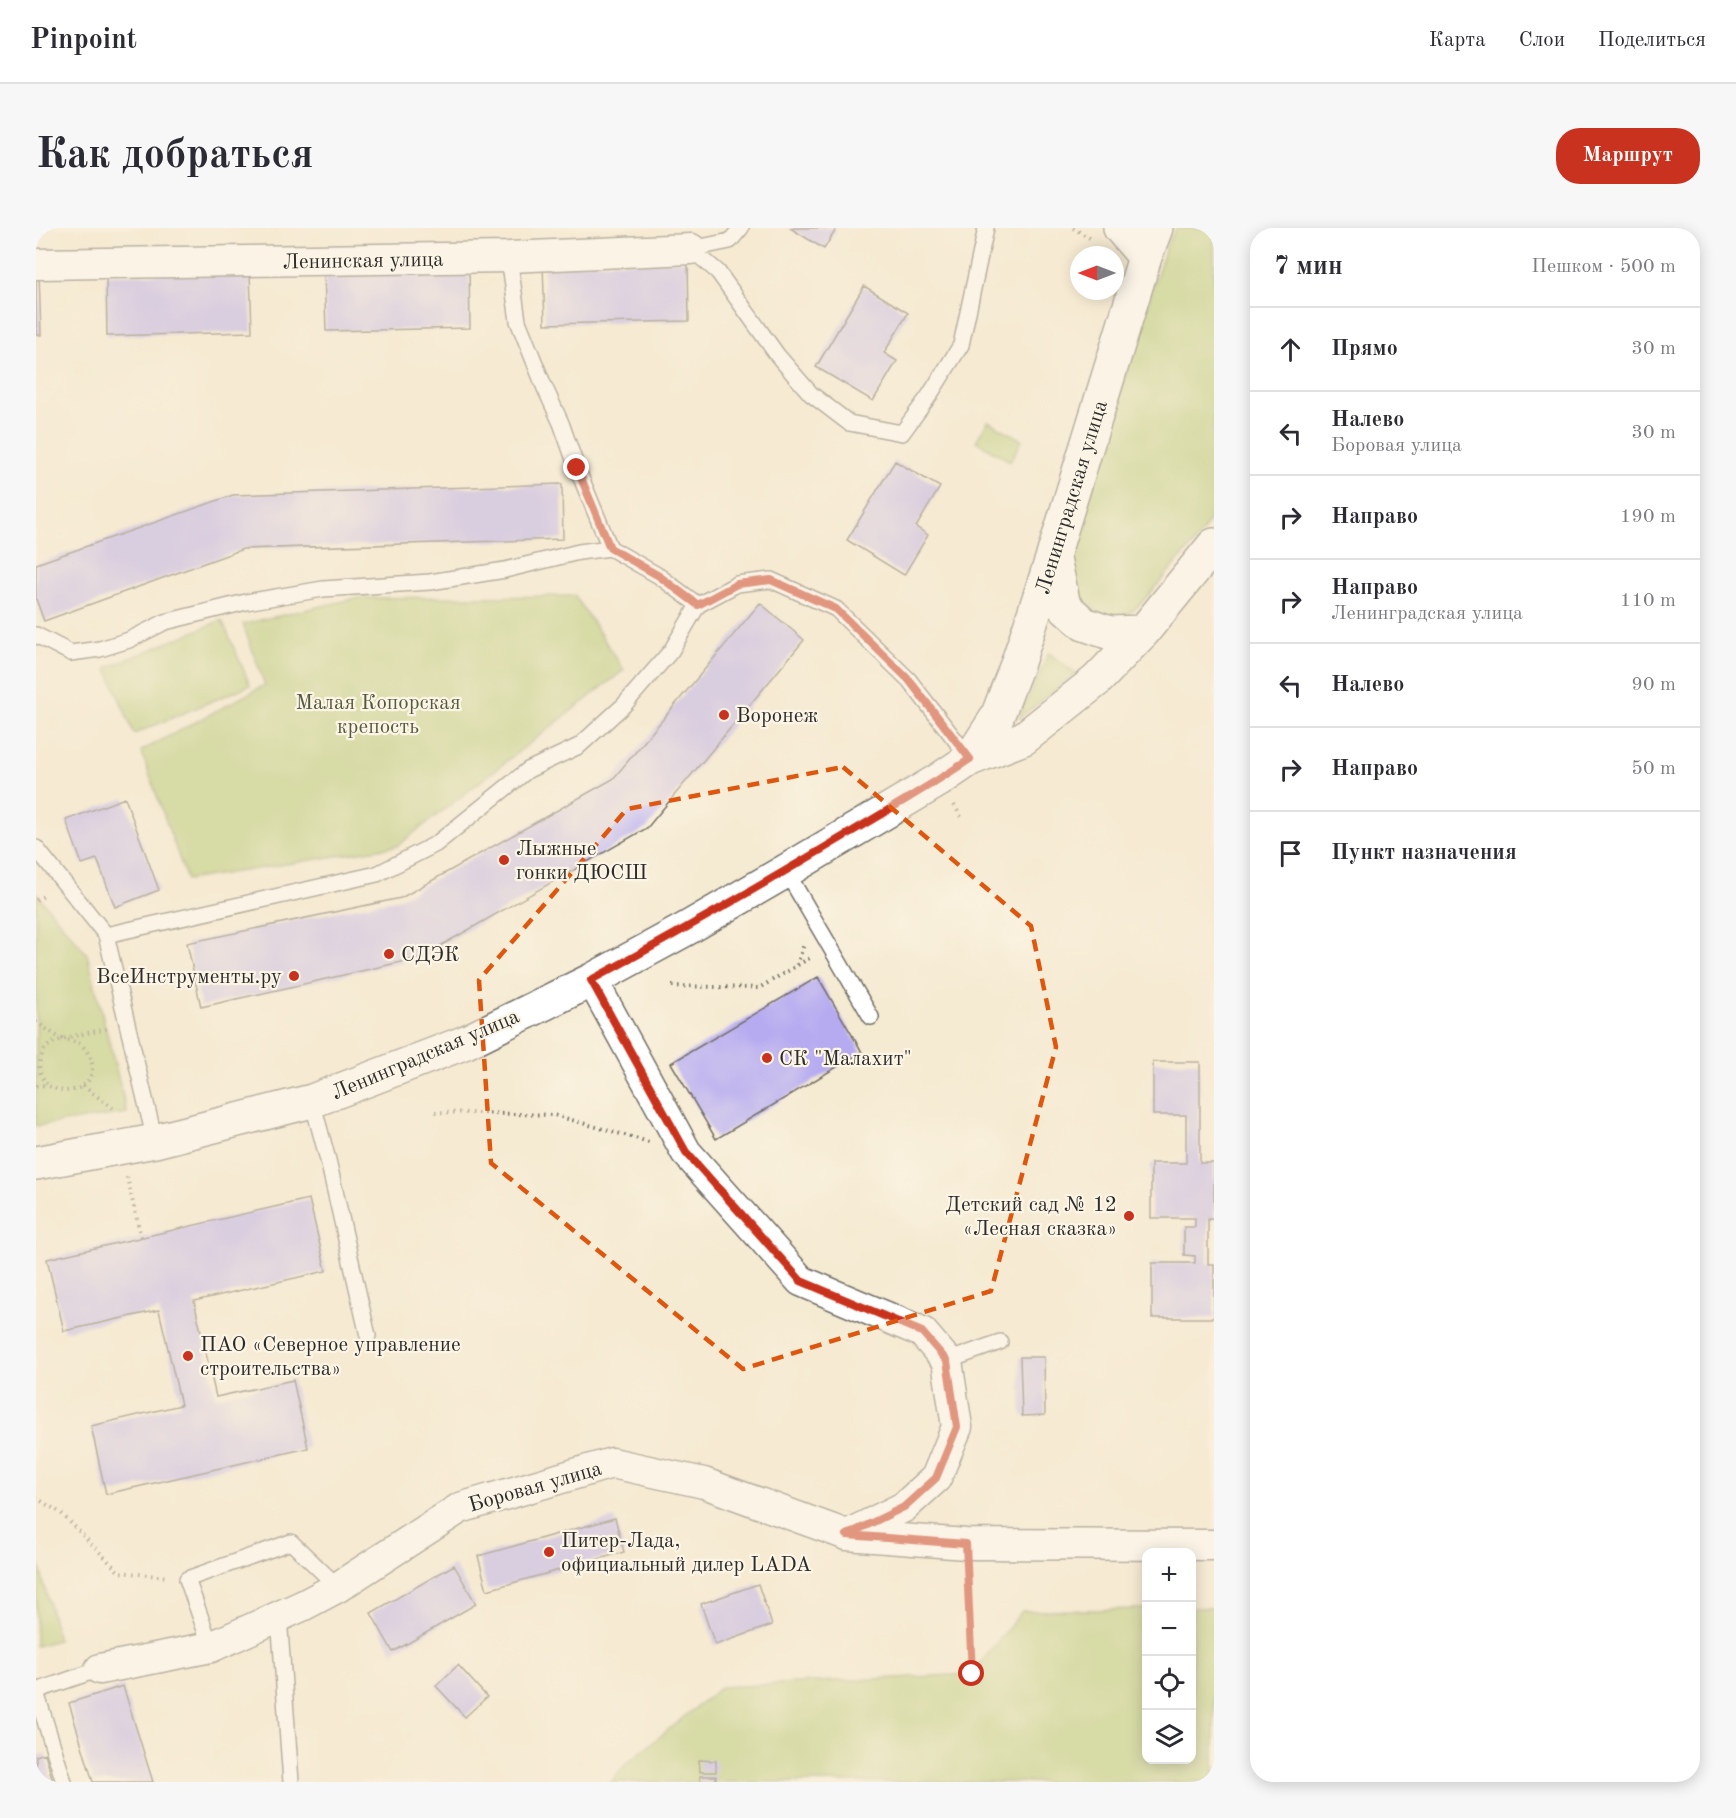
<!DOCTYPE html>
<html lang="ru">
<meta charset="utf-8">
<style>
body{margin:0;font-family:"Old Standard TT",serif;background:#f7f7f7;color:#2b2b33}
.controls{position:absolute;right:18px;bottom:18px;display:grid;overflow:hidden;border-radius:12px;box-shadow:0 3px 15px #0003}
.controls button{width:54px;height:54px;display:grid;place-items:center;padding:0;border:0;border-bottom:2px solid #e1e1e2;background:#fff;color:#2b2b33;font:30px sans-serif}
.compass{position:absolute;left:1034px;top:18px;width:54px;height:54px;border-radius:50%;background:#fff;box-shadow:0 3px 15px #0003;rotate:270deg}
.stop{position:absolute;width:18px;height:18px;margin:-14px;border:4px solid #c8321e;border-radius:50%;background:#fff}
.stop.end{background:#c8321e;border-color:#fff;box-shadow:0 2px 6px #0008}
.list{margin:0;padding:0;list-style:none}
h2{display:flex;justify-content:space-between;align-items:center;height:78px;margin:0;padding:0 24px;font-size:26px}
h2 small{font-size:20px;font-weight:400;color:#7c7c81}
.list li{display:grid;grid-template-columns:39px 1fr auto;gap:18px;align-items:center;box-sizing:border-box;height:84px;padding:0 24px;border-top:2px solid #e1e1e2}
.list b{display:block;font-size:22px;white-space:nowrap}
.list p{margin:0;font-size:20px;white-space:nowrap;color:#7c7c81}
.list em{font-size:20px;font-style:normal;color:#7c7c81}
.icon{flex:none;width:33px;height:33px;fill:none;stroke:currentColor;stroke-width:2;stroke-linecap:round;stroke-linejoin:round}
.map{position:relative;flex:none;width:1178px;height:1554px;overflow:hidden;border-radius:24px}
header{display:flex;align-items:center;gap:36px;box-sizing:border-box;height:84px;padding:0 30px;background:#fff;border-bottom:2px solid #e1e1e2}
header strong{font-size:28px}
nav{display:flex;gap:33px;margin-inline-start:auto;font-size:21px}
.intro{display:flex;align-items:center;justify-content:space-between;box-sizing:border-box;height:144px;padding:0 36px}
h1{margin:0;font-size:42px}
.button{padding:15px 27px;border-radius:24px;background:#c8321e;color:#fff;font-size:21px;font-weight:700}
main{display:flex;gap:36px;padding:0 36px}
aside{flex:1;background:#fff;border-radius:24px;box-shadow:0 3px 15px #0003}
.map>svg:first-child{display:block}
</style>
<header>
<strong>Pinpoint</strong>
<nav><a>Карта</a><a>Слои</a><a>Поделиться</a></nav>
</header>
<div class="intro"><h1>Как добраться</h1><a class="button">Маршрут</a></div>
<main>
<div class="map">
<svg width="1178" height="1554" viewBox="0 0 1178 1554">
<rect width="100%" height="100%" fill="#fcf5e5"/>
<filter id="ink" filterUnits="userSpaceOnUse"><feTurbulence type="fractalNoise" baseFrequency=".0167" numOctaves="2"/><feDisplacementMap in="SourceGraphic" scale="12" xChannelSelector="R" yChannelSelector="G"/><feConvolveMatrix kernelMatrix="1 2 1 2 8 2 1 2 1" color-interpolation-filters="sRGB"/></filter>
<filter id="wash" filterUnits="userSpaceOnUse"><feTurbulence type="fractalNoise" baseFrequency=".008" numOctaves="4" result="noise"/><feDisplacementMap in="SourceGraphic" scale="24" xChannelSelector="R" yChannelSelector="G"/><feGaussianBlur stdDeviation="1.35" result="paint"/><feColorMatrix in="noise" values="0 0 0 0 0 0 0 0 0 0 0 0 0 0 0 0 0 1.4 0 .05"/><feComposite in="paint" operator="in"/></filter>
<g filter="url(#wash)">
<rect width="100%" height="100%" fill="#f5ead2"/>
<path fill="#b1c96f" stroke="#6e7a4d" stroke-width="1.5" d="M1140,0H1178V278C1174,301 1150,325 1134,342C1125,352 1107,376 1096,383C1075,397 1050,381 1042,359C1037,346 1039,331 1039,318L1116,61L1131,17Z
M952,193L986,212L974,233L940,213Z
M539,368L588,442L361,618L151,652L105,523L229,457L207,396L321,370Z
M186,392L214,457L98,506L71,440Z
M1013,425L1040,446L982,491Z
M0,665L51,726L91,885L0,898Z
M0,1324L22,1412L0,1418Z
M1156,1380H1178V1554H575L590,1536L685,1459L936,1446L986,1383L1110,1381V1532H1156Z"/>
<g id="blocks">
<path fill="#b6abf1" d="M754,0H801L788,21Z
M652,33L653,93L509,96L507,36Z
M433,40L434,100L290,103L288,43Z
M214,44L216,104L71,108L70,47Z
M0,46H3L5,107H0Z
M828,58L872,85L848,125L861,133L837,173L780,139Z
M859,233L904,259L880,299L892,307L868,347L811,312Z
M526,256L527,311L207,321L8,393L0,371V336L197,267Z
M724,375L768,412L611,600L383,730L165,779L151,715L365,670L577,551Z
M89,570L123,662L79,679L61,631L46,636L30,592Z
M782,749L826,824L680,911L635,835Z
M1117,834H1164V935H1178V991H1172V1036H1178V1090H1116V1035H1159V1028L1148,1027V999H1159V990H1115V935H1150V887H1117Z
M273,971L290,1043L158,1073L180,1169L257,1152L272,1220L70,1266L55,1198L145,1177L123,1082L28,1103L11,1031Z
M984,1129H1008L1009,1187L986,1188Z
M579,1290L588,1324L451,1362L442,1328Z
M418,1337L440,1376L357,1424L335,1385Z
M722,1356L736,1397L679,1417L665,1376Z
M422,1437L451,1469L429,1489L400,1458Z
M87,1458L117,1554H57L33,1475Z
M9,1525L17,1554H0V1528Z
M663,1532L680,1533V1544H664Z
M664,1548H680V1554H664Z"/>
</g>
</g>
<g filter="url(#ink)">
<use href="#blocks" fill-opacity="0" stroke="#726e65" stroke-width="1.5"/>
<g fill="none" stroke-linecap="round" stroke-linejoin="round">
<g stroke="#726e65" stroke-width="18">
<path id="lane" d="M655,21L682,44L742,128L775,166L813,195L866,205L893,168L925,117L950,0
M655,21L694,13L705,0
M662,377L701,356L735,352L800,381L873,452L934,531
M0,407L35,425L64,421L93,412L129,394L210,374L287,361L394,354L469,342L543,324L574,320
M0,620L70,707L341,646L400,616L492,542L543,518L588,477L635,423L662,377L623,348L574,320L541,240L525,195L508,158L482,93L473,29
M750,643L835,789
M70,707L119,913
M276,873L292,932L332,1108
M911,1133L964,1114
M243,1388L255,1554
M175,1419L151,1351L255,1314L302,1359
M0,1463L64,1441
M0,1464L28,1554"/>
</g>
<g stroke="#726e65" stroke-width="33">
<path id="street" d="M0,36L473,29L655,21
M556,752L650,924L765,1053L886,1104L911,1133L921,1199L900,1250L868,1279L811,1307
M64,1441L175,1419L268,1377L302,1359L424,1280L576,1235L668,1255L811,1307L930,1316L1178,1317"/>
</g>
<g stroke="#726e65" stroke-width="36">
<path id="secondary" d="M1084,0L1109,29
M1018,330L1028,378L1048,396L1074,405L1107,404
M934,531L961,489L982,434L1017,328L1109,29L1120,0
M0,935L119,913L276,873L430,814L556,752L650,701L750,643L903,552L934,531L988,510L1061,452L1107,404L1178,317"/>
</g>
<path stroke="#726e65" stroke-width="4" stroke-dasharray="1.5 4.5" stroke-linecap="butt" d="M1037,0L1057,12
M918,577L927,592
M0,672L10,667
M761,737L768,716
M636,758L723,760L777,728
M0,794C9,799 18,808 28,811C37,814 43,813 49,821C70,847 42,875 11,857
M0,858L11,857C5,849 1,840 5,830C6,826 8,821 12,818C21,810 57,804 71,801
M47,858L77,880
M399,884L518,887L613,914
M91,949L105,1009
M0,1270L25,1285L83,1344L132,1349
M931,1344L936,1446"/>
<use href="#lane" stroke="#fff" stroke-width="15"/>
<use href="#street" stroke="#fff" stroke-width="30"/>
<use href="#secondary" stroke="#fff" stroke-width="33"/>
</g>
</g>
<g fill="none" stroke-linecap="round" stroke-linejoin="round" filter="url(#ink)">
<path stroke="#c8321e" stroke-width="8" d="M541,240L574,320L623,348L662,377L701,356L735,352L800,381L873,452L934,531C894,558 852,582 810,607C726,657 641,706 555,752L650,924L765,1053L886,1104L911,1133L921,1199L900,1250L868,1279L811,1307L930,1316L936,1446"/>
</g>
<path d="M0 0H1178V1554H0ZM807,539L995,698L1020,819L955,1063L707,1141L455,935L443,752L591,581Z" fill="#f5ead2" fill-opacity=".55" fill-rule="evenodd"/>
<path fill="none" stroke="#df570e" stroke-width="4.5" stroke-dasharray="12 8" stroke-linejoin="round" d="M807,539L995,698L1020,819L955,1063L707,1141L455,935L443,752L591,581Z"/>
<g fill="#c8321e" stroke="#fcf5e5" stroke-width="2">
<circle cx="688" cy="487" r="6"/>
<circle cx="468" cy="632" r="6"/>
<circle cx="353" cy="726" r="6"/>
<circle cx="258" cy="748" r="6"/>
<circle cx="731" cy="830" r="6"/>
<circle cx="1093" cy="988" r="6"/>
<circle cx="152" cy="1128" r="6"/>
<circle cx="513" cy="1324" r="6"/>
</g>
<g text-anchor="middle" stroke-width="4.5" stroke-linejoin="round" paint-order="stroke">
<g font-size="21" fill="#2b2b2b" stroke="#fcf5e5">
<text transform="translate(327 32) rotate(-1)" y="7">Ленинская улица</text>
<text transform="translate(1035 269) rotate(-73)" y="7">Ленинградская улица</text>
<text transform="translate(389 826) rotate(-23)" y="7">Ленинградская улица</text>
<text transform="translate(499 1258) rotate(-16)" y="7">Боровая улица</text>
</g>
<g font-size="21" fill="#535a3f" stroke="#fcf5e5">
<text x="342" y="481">Малая Копорская<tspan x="342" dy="24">крепость</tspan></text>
</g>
<g font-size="21" fill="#2b2b2b" stroke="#fcf5e5" text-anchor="start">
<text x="700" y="494">Воронеж</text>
<text x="480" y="627">Лыжные<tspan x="480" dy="24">гонки ДЮСШ</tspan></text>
<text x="365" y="733">СДЭК</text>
<text x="246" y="755" text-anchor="end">ВсеИнструменты.ру</text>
<text x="743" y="837">СК "Малахит"</text>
<text x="1081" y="983" text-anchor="end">Детский сад № 12<tspan x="1081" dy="24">«Лесная сказка»</tspan></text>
<text x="164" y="1123">ПАО «Северное управление<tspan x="164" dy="24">строительства»</tspan></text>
<text x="525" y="1319">Питер-Лада,<tspan x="525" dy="24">официальный дилер LADA</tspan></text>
</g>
</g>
</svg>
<div class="controls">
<button>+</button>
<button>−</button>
<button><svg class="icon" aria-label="locate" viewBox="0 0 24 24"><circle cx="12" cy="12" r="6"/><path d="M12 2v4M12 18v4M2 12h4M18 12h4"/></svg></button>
<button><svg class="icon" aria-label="layers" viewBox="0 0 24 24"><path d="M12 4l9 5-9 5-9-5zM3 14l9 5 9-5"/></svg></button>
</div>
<svg class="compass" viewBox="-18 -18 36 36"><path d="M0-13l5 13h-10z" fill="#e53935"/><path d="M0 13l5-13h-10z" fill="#7c7c81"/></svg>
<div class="stop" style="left:936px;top:1446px"></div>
<div class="stop end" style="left:541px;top:240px"></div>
</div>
<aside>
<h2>7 мин<small>Пешком · 500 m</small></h2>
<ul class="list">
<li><svg class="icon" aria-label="ahead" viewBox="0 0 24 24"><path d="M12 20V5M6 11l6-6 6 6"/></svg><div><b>Прямо</b></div><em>30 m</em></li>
<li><svg class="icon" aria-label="left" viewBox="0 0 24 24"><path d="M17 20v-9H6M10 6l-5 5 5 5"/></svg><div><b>Налево</b><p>Боровая улица</p></div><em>30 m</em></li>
<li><svg class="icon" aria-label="right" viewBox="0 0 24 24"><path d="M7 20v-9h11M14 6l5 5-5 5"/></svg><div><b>Направо</b></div><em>190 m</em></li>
<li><svg class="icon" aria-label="right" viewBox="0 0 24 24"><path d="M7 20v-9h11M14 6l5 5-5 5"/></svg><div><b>Направо</b><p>Ленинградская улица</p></div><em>110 m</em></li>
<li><svg class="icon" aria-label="left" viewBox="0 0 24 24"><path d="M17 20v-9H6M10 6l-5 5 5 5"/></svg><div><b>Налево</b></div><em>90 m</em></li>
<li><svg class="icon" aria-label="right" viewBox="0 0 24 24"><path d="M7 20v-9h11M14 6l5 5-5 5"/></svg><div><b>Направо</b></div><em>50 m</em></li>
<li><svg class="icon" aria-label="arrive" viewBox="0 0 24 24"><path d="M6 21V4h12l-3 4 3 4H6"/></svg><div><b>Пункт назначения</b></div></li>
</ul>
</aside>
</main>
